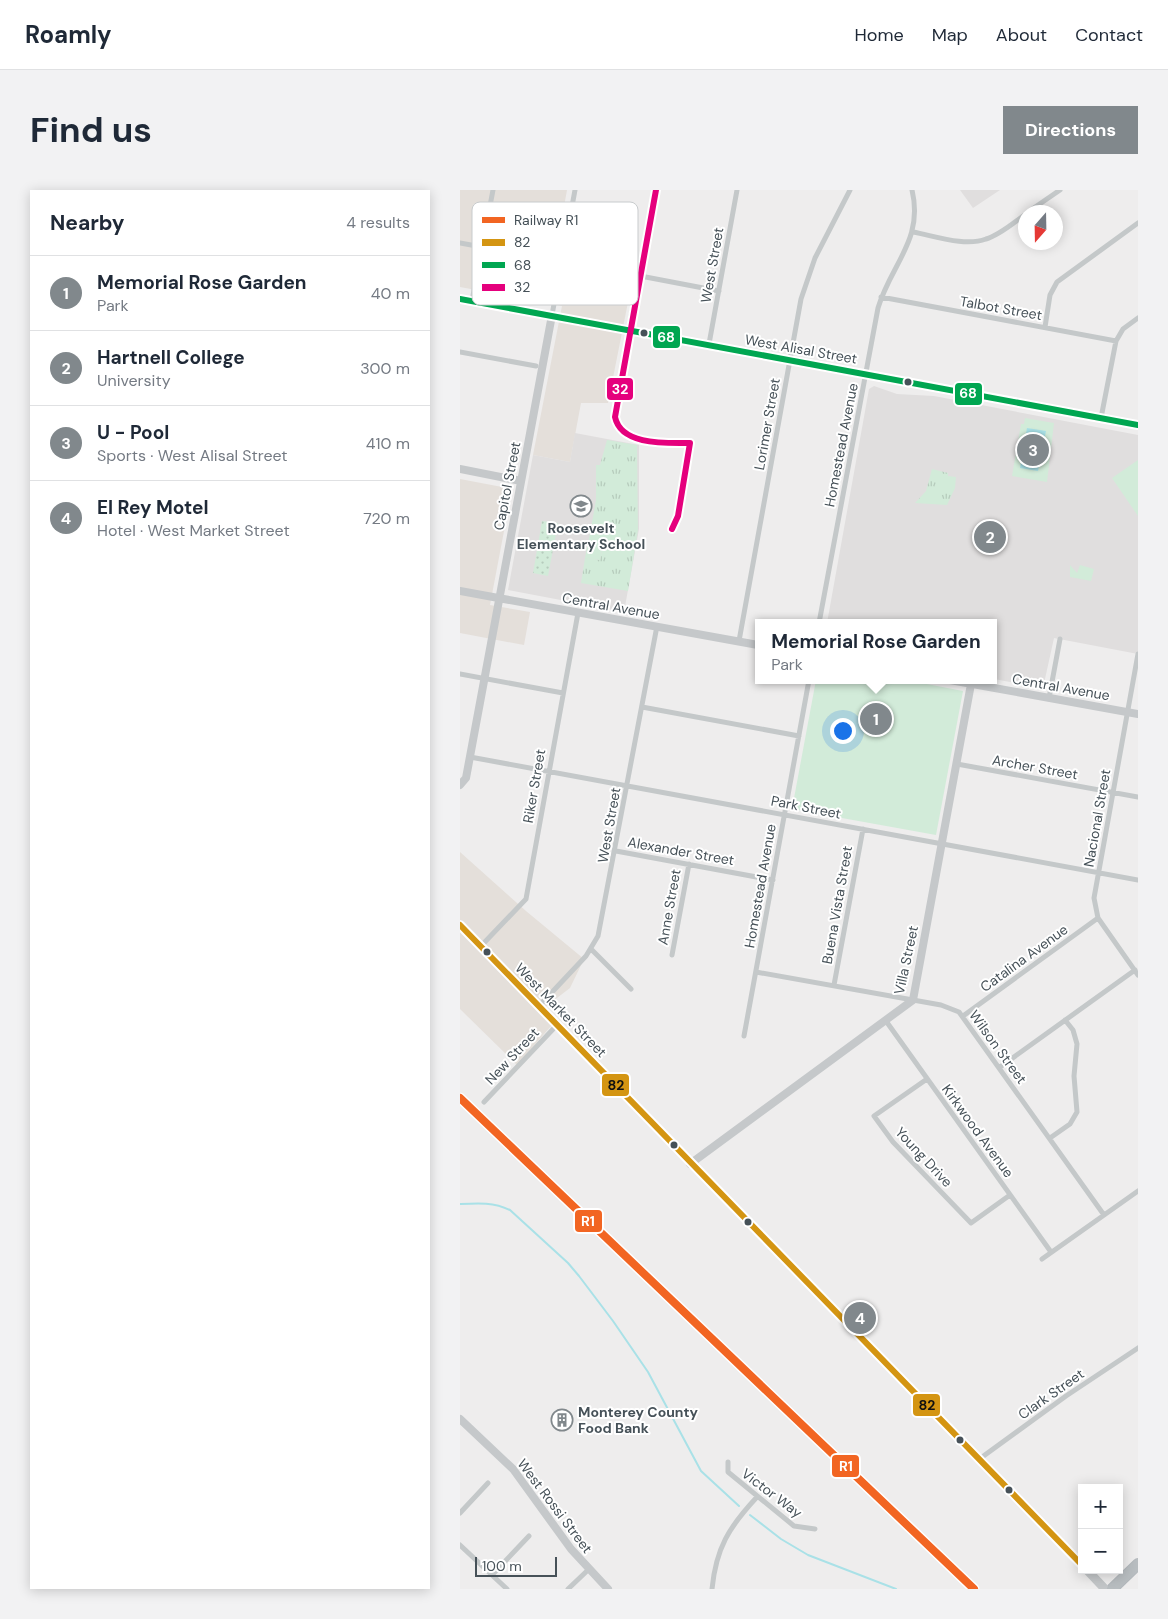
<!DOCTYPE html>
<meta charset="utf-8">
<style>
body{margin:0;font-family:"DM Sans",sans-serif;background:#f2f2f3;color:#1f2937}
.controls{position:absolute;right:15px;bottom:15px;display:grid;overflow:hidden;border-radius:0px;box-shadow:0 2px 12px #0003}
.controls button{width:45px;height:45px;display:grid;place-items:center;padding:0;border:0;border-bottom:1px solid #e0e1e3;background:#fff;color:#1f2937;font:25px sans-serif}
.compass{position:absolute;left:558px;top:15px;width:45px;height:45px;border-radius:50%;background:#fff;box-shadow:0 2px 12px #0003;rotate:200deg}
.scale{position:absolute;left:15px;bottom:12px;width:82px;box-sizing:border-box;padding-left:5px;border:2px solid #465158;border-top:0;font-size:14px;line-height:18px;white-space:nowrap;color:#465158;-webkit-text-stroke:4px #fff;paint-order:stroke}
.you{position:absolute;left:382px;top:540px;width:18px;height:18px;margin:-12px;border:4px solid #fff;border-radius:50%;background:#1a73e8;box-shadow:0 0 0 8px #1a73e833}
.badge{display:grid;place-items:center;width:32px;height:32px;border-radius:50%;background:#81888c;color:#fff;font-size:16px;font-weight:700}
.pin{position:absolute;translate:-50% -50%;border:2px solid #fff;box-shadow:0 1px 5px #0006}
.popup{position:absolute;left:295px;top:429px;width:242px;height:65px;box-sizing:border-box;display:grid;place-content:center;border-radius:0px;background:#fff;filter:drop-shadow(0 1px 4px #0005);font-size:16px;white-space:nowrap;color:#747a83}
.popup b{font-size:19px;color:#1f2937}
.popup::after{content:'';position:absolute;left:50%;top:100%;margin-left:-10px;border:10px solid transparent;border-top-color:#fff}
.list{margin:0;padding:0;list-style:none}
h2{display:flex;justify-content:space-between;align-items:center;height:65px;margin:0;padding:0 20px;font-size:21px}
h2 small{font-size:16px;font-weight:400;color:#747a83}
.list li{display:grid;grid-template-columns:32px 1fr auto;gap:15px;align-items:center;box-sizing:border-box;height:75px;padding:0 20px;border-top:1px solid #e0e1e3}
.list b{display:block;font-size:19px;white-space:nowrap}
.list p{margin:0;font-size:16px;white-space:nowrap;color:#747a83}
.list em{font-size:16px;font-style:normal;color:#747a83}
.map{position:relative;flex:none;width:678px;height:1399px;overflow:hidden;border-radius:0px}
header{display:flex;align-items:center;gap:30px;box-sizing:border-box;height:70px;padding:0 25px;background:#fff;border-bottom:1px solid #e0e1e3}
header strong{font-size:24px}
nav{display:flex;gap:28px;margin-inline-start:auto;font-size:18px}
.intro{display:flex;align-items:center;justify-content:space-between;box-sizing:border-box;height:120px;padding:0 30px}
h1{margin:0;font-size:35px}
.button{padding:12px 22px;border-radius:0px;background:#81888c;color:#fff;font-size:18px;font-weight:700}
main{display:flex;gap:30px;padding:0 30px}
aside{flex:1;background:#fff;border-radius:0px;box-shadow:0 2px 12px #0003}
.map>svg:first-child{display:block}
</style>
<header>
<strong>Roamly</strong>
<nav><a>Home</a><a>Map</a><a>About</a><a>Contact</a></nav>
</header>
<div class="intro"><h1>Find us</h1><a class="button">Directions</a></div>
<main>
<aside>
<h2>Nearby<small>4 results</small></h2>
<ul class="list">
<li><span class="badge">1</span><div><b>Memorial Rose Garden</b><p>Park</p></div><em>40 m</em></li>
<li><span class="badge">2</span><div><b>Hartnell College</b><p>University</p></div><em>300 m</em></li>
<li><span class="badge">3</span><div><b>U - Pool</b><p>Sports · West Alisal Street</p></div><em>410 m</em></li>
<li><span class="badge">4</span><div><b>El Rey Motel</b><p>Hotel · West Market Street</p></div><em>720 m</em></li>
</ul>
</aside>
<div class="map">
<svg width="678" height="1399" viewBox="0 0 678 1399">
<defs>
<pattern id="grass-tufts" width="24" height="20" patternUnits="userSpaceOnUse" patternTransform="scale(1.25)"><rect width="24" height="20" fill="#d2ebd9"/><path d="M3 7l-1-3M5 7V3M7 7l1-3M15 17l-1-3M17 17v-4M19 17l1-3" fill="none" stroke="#b6cbbc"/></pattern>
<pattern id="garden-dots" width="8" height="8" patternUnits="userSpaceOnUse" patternTransform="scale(1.25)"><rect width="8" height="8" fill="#d2ebd9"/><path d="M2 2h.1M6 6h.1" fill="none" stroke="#b6cbbc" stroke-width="1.8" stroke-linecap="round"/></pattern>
</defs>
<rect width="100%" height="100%" fill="#eeeded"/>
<path fill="#e4dfda" d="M0,0H107L93,77L172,92L148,213H121L110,272L73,265L102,116L0,97Z
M0,289L52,299L30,415L70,422L64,455L0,443Z
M0,662L66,721L124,769L110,798L80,821L92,835L57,875L0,819Z"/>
<path fill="#e0dede" d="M500,0H540L513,18Z
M414,196L437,204L474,206L678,245V464L594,448L583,498L534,489V433H367L409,199Z
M115,243L179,255V339L164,422L48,400L73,265L110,272Z"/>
<path fill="url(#grass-tufts)" d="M147,250L177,255L178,340L168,401L121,393L125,368L140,370L146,341L131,338L136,310V275H140Z
M472,279L488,283V286L496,287L495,298L487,315L455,313L466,301Z"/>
<path fill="#d2ebd9" d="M565,228L594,233L587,292L552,286L561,234H564Z
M678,270V326L652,288Z
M131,338L146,341L140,370L125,368Z
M610,375L617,383L620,375L634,379L631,391L610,387Z
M356,490H446L503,501L476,645L332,619Z"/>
<path fill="url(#garden-dots)" d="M82,331L98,333L88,386L73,383Z"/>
<path fill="#a9e1e7" d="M567,238L586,241L578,281L560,278Z"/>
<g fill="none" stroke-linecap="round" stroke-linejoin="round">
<path stroke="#a9e1e7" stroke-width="2" d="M0,1014C18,1013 34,1012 50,1020L108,1073L119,1086L153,1131L188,1182L241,1281L279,1316
M290,1325L321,1349L348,1365L436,1399"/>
<path stroke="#cccecf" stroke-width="5" stroke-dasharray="5 2.5" stroke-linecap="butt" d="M33,59L60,63"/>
<g stroke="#b3b8bc" stroke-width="12">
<path id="highway" d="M652,1399L678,1374"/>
</g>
<path stroke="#c4c8c9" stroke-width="5" d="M568,22L600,0
M453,42C475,46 505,57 526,49C540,45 553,33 566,24
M0,53L33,59
M60,63L259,101
M421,107L656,151
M12,111L33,0
M92,125L115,0
M585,137L590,105L597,92L678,33
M170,140L155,222C156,256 207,253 230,253L218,326L212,339
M249,154L277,0
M0,162L76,176
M641,228L656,151L663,139L678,128
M359,433L418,118C431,74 464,50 452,0
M279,451L341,109L355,68L390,0
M678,464L634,708L638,728L678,785
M0,484L103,503
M589,508L600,449
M182,517L339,546
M10,567L678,690
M497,574L678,607
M156,661L313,690
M21,756L66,709L118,423
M131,759L171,799
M212,765L229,674
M296,782L481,815L499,822L644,1025
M374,795L403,639
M79,816L126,766L138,746L197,436
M503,826L638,728
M426,831L591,1062
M284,846L349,490
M540,877L675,780
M467,889L414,926L433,952L511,1033L550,1005
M24,912L97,835
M590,948L610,934L617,922L614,886L617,854L613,840L605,830
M582,1069L678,1001
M518,1270L606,1206L678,1158
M268,1272V1282L334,1336L355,1339
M0,1323L28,1293
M0,1355L47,1399
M32,1385L69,1346
M108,1399L128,1380
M252,1399C256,1358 269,1337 297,1307"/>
<path stroke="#c5c8ca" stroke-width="8" d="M0,109L678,235
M170,140L196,0
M0,279L61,291
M0,401L298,455
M490,490L678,524
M0,595L6,588L92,125
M230,974L453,810L511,494
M0,1229L53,1279L111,1359L148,1399"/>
<path stroke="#c3c6c8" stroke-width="9" d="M0,735L622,1375
M627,1380L645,1399"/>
<use href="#highway" stroke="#b8bdc0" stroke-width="10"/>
<g stroke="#fff" stroke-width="10">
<path id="bus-1" d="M0,735L622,1375"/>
</g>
<g stroke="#fff" stroke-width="10">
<path id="bus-2" d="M0,109L678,235"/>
</g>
<g stroke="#fff" stroke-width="10">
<path id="bus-3" d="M196,0L155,227C161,256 207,253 230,253L218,326L212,339"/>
</g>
<use href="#bus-1" stroke="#d49512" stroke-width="6"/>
<use href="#bus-2" stroke="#00a651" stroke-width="6"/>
<use href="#bus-3" stroke="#e5007d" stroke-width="6"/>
<g stroke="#fff" stroke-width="11">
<path id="rail-1" d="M0,908L514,1399"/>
</g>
<use href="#rail-1" stroke="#f26522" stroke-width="8"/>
</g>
<defs>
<g id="school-ring" transform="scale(1.125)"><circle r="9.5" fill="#fff" stroke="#81888c" stroke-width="1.5"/><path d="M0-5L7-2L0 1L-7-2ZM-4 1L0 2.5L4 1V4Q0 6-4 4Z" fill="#81888c"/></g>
<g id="building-ring" transform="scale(1.125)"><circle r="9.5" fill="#fff" stroke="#81888c" stroke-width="1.5"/><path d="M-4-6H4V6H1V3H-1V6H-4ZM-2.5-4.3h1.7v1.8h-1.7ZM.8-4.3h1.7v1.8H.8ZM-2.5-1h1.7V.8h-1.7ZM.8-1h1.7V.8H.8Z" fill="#81888c"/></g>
</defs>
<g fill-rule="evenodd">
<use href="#school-ring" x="121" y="316"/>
<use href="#building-ring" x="102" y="1230"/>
</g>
<g fill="#465158" stroke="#fff" stroke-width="2">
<circle cx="184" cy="143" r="4.5"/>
<circle cx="448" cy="192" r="4.5"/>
<circle cx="27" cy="762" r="4.5"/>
<circle cx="214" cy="955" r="4.5"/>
<circle cx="288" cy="1032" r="4.5"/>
<circle cx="500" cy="1250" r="4.5"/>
<circle cx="549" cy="1300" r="4.5"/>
</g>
<g text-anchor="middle" stroke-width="4" stroke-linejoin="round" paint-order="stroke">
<g font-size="14" fill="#465158" stroke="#fff">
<text transform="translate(252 75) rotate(-80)" y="5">West Street</text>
<text transform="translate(541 118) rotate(10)" y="5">Talbot Street</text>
<text transform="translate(341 159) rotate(10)" y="5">West Alisal Street</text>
<text transform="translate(307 234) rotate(-80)" y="5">Lorimer Street</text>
<text transform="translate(381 255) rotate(-79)" y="5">Homestead Avenue</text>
<text transform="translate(47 296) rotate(-79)" y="5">Capitol Street</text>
<text transform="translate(151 416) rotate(10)" y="5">Central Avenue</text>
<text transform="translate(601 497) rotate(10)" y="5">Central Avenue</text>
<text transform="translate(575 577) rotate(10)" y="5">Archer Street</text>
<text transform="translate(74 596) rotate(-80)" y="5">Riker Street</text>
<text transform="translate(346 617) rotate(11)" y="5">Park Street</text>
<text transform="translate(637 628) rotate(-80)" y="5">Nacional Street</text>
<text transform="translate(149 635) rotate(-80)" y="5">West Street</text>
<text transform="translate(221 661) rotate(10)" y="5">Alexander Street</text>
<text transform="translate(300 696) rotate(-80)" y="5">Homestead Avenue</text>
<text transform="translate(377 715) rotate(-80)" y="5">Buena Vista Street</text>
<text transform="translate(209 717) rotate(-80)" y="5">Anne Street</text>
<text transform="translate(564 768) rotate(-36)" y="5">Catalina Avenue</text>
<text transform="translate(446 770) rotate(-78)" y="5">Villa Street</text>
<text transform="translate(101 820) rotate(46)" y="5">West Market Street</text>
<text transform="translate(538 857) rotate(54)" y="5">Wilson Street</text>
<text transform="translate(52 866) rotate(-47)" y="5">New Street</text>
<text transform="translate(518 941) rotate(54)" y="5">Kirkwood Avenue</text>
<text transform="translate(464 967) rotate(47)" y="5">Young Drive</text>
<text transform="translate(591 1204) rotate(-35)" y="5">Clark Street</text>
<text transform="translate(312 1303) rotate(37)" y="5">Victor Way</text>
<text transform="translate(95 1316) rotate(53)" y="5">West Rossi Street</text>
</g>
<g font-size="14" font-weight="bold" fill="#465158" stroke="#fff">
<text x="121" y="343">Roosevelt<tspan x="121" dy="16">Elementary School</tspan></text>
<text x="118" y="1227" text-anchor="start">Monterey County<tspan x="118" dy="16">Food Bank</tspan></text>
</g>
</g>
<rect x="12" y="12" width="166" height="103" rx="8" fill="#fff" stroke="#c8cbcd" stroke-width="1"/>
<rect x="22" y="27" width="23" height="6" fill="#f26522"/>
<rect x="22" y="49" width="23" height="7" fill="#d49512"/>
<rect x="22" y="72" width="23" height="6" fill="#00a651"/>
<rect x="22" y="94" width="23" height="7" fill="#e5007d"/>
<g font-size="14" fill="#465158">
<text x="54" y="35">Railway R1</text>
<text x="54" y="57">82</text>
<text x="54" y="80">68</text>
<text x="54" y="102">32</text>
</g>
<g stroke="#fff" stroke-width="2">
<rect x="192" y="135" width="29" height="24" rx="5" fill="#00a651"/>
<rect x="146" y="187" width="28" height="24" rx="5" fill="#e5007d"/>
<rect x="494" y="192" width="29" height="24" rx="5" fill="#00a651"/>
<rect x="141" y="883" width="29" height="24" rx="5" fill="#d49512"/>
<rect x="114" y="1019" width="29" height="24" rx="5" fill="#f26522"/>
<rect x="452" y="1203" width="29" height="24" rx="5" fill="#d49512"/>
<rect x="371" y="1264" width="29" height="24" rx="5" fill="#f26522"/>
</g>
<g font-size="14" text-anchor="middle" font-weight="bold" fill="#fff">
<text x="206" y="152">68</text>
<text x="160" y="204">32</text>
<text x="508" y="208">68</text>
<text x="128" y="1036">R1</text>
<text x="386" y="1281">R1</text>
</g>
<g font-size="14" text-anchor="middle" font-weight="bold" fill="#111">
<text x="156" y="900">82</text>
<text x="467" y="1220">82</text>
</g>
</svg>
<div class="controls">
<button>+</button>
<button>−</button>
</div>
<svg class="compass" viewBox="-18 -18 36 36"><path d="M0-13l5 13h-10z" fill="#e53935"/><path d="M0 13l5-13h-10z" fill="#747a83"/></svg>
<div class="scale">100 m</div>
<div class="you"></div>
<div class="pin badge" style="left:416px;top:529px">1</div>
<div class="popup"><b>Memorial Rose Garden</b>Park</div>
<div class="pin badge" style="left:530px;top:347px">2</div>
<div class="pin badge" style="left:573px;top:260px">3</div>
<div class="pin badge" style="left:400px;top:1128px">4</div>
</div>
</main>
